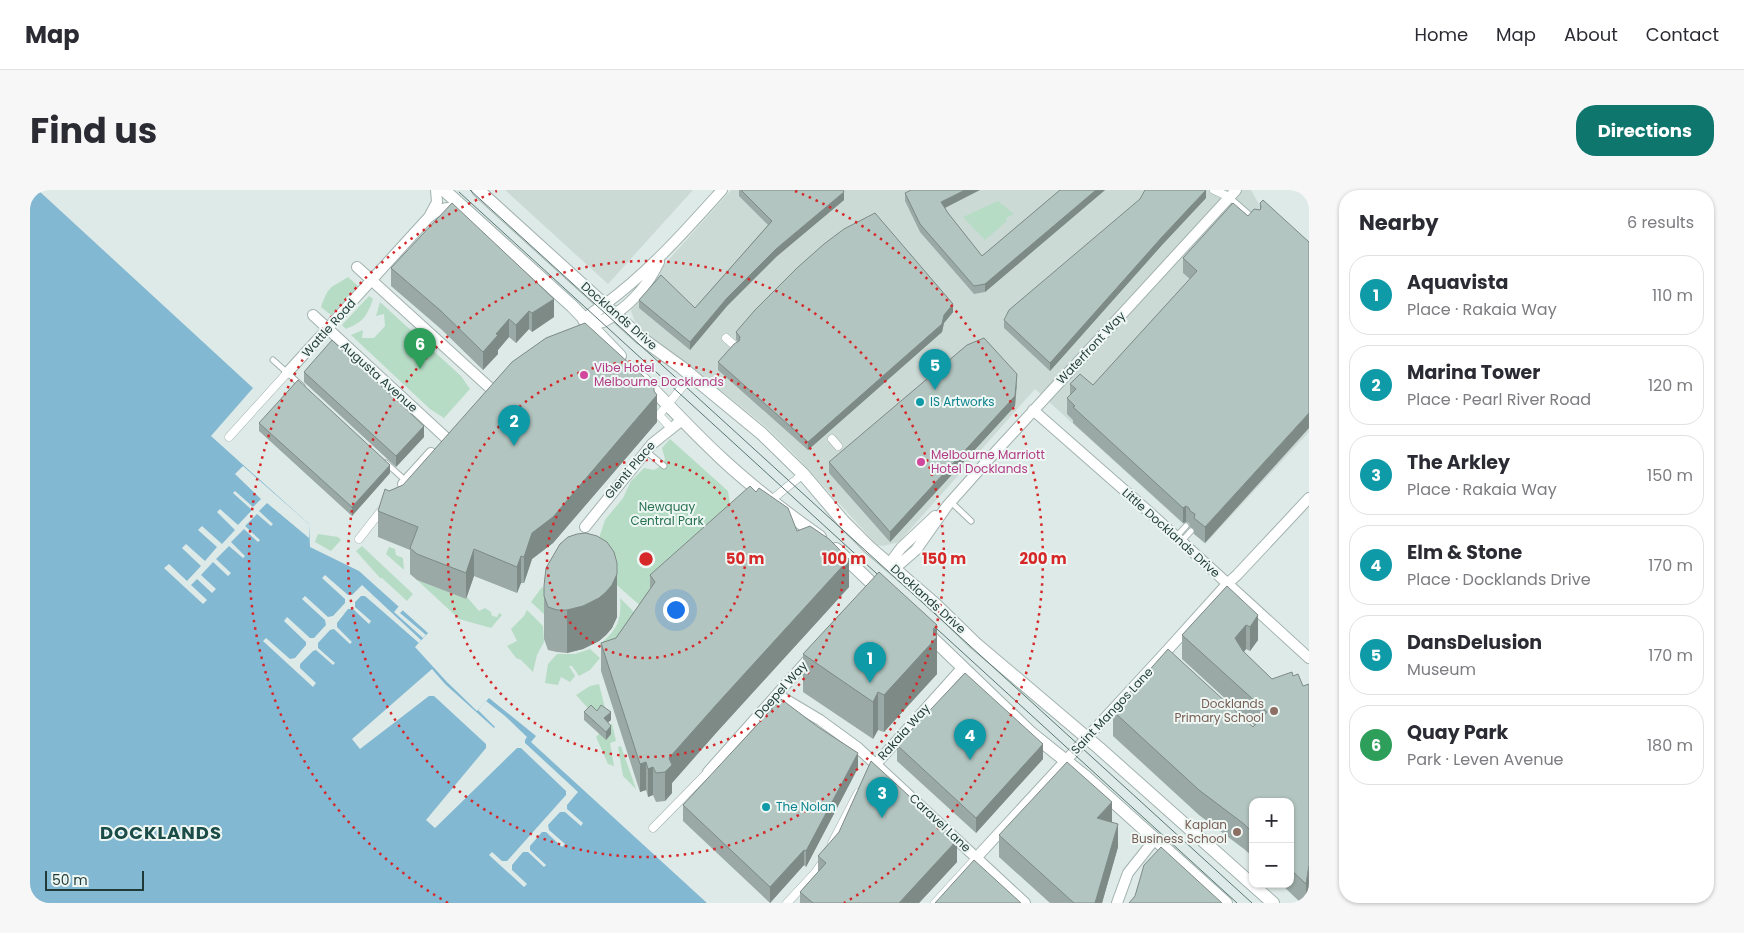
<!DOCTYPE html>
<meta charset="utf-8">
<style>
body{margin:0;font-family:Poppins,sans-serif;background:#f7f7f7;color:#2b2b33}
.controls{position:absolute;right:15px;bottom:15px;display:grid;overflow:hidden;border-radius:10px;box-shadow:0 1px 4px #0004}
.controls button{width:45px;height:45px;display:grid;place-items:center;padding:0;border:0;border-bottom:1px solid #e1e1e2;background:#fff;color:#2b2b33;font:25px sans-serif}
.scale{position:absolute;left:15px;bottom:12px;width:99px;box-sizing:border-box;padding-left:5px;border:2px solid #1f3a37;border-top:0;font-size:14px;line-height:18px;white-space:nowrap;color:#1f3a37;-webkit-text-stroke:4px #eef7f4;paint-order:stroke}
.you{position:absolute;left:645px;top:419px;width:18px;height:18px;margin:-12px;border:4px solid #fff;border-radius:50%;background:#1a73e8;box-shadow:0 0 0 8px #1a73e833}
.badge{display:grid;place-items:center;width:32px;height:32px;border-radius:50%;background:#0f766e;color:#fff;font-size:16px;font-weight:700}
.pin{position:absolute;translate:-50% -41px;filter:drop-shadow(0 1px 2px #0008)}
.pin::after{content:'';position:absolute;top:26px;width:18px;height:15px;background:inherit;clip-path:polygon(0 0,100% 0,50% 100%)}
.list{margin:0;padding:0;list-style:none}
h2{display:flex;justify-content:space-between;align-items:center;height:65px;margin:0;padding:0 20px;font-size:21px}
h2 small{font-size:16px;font-weight:400;color:#7c7c81}
.list li{display:grid;grid-template-columns:32px 1fr auto;gap:15px;align-items:center;box-sizing:border-box;height:80px;margin:0 10px 10px;padding:0 10px;border:1px solid #e1e1e2;border-radius:20px}
.list b{display:block;font-size:19px;white-space:nowrap}
.list p{margin:0;font-size:16px;white-space:nowrap;color:#7c7c81}
.list em{font-size:16px;font-style:normal;color:#7c7c81}
.map{position:relative;flex:none;width:1279px;height:713px;overflow:hidden;border-radius:20px}
header{display:flex;align-items:center;gap:30px;box-sizing:border-box;height:70px;padding:0 25px;background:#fff;border-bottom:1px solid #e1e1e2}
header strong{font-size:24px}
nav{display:flex;gap:28px;margin-inline-start:auto;font-size:18px}
.intro{display:flex;align-items:center;justify-content:space-between;box-sizing:border-box;height:120px;padding:0 30px}
h1{margin:0;font-size:35px}
.button{padding:12px 22px;border-radius:20px;background:#0f766e;color:#fff;font-size:18px;font-weight:700}
main{display:flex;gap:30px;padding:0 30px}
aside{flex:1;background:#fff;border-radius:20px;box-shadow:0 1px 4px #0004}
.map>svg:first-child{display:block}
</style>
<header>
<strong>Map</strong>
<nav><a>Home</a><a>Map</a><a>About</a><a>Contact</a></nav>
</header>
<div class="intro"><h1>Find us</h1><a class="button">Directions</a></div>
<main>
<div class="map">
<svg width="1279" height="713" viewBox="0 0 1279 713">
<rect width="100%" height="100%" fill="#deeae7"/>
<path fill="#ccdad6" d="M475,0H663L578,94Z
M701,0H1221L1234,23L1279,64V242L1175,354L1005,199L869,352L853,356L847,355L765,265L735,236L659,175L616,144L608,138L604,129L601,121L602,116L632,77Z"/>
<path fill="#b6dcc6" d="M968,11L984,24L976,28L977,31L955,50L933,27Z
M318,87L328,96L301,125L291,117C300,93 300,99 318,87Z
M339,106L343,109C336,128 334,131 316,139L312,135Z
M350,112L431,186L440,199L414,228L400,219L321,145L333,140L332,148H344L355,136L354,124L346,126Z
M640,249L698,301L701,320L614,419L547,360L569,348L575,330L593,308L601,291L614,278L624,280L633,275L635,269L632,258Z
M288,344L308,347L311,350L301,361L285,352Z
M332,356L383,404L377,411L352,388H350L326,361Z
M359,357L365,359L366,365L373,368L374,380L356,364Z
M387,390L436,409L437,407L449,421L455,418L461,422L462,426L467,427L469,423L472,425L461,438L429,429Z
M512,397L522,406L514,424L501,412Z
M590,408L608,426L575,461L569,455C587,440 592,431 590,408Z
M497,420L513,436L514,452L507,465L503,482L491,470L486,468L477,456L487,451L481,439L494,426Z
M560,459L570,468L560,480L549,486L542,476H539L545,486L540,492L531,487L528,495L515,493L518,474L527,464H545Z
M569,494L576,522L563,524L546,505L560,496Z
M582,534L586,551L580,553L584,576L578,574L566,547L577,536Z
M591,556L606,599L593,586L588,557Z"/>
<path fill="#83b8d2" d="M0,0H8L223,198L181,246L279,334L280,357L329,381L398,443L385,457L417,492L447,521L459,508L506,546L501,552L677,713H0Z"/>
<path fill="#deeae7" d="M213,276L279,334V348L237,313L229,321L243,334L241,336L227,324L215,336L230,350L228,352L214,339L201,352L215,366L213,368L199,356L186,369L201,383L198,386L183,372L171,385L186,399L182,403L167,389L161,395L177,410L173,414L134,378L139,374L157,391L171,376L152,358L156,354L175,371L187,357L168,340L172,336L192,354L205,340L187,322L190,319L208,335L222,320L203,303L205,301L223,317L231,309L205,284Z
M295,385L318,405H322L332,395L391,450L389,453L335,406H331L325,412V417L341,431L339,434L323,419H318L307,433V437L322,452L320,454L304,439L300,440L288,453V458L305,473L303,475L286,460L283,461L270,474V478L286,493L283,497L233,451L236,448L260,469L265,468L276,455V452L254,431L257,427L280,448H284L296,435L295,430L272,409L275,406L298,427L303,426L315,413V409L292,388Z
M369,416L373,420L370,423L396,445L393,448L364,422Z
M402,479L415,494L464,538L465,537L448,520L456,511L475,526L497,547L495,550V553L548,602L537,615V619L553,633L551,636L535,622H530L518,635L519,640L535,654L532,657L516,642H512L500,656V660L516,675L514,677L498,662H493L482,675V680L497,694L494,697L459,665L462,662L472,671H477L536,605V601L491,558H487L405,638L396,630L456,558V554L404,506H399L330,559L322,549Z"/>
<g fill="none" stroke-linecap="round" stroke-linejoin="round">
<path stroke="#185777" stroke-width="1" stroke-dasharray="6 5" stroke-linecap="butt" d="M0,708L2,713"/>
<g stroke="#a1b2af" stroke-width="7">
<path id="service" d="M1199,7L1223,28
M243,170L272,196
M616,261L634,276
M356,273L376,291
M921,312L941,331
M1146,347L1156,336
M1151,352L1161,341"/>
</g>
<g stroke="#a1b2af" stroke-width="9">
<path id="pedestrian" d="M1184,0L1199,7
M696,148L705,156
M641,238L629,225L662,185
M199,247L257,183
M802,249L808,256
M739,312L773,284
M329,349L354,317
M623,638L678,582
M802,653L828,603
M757,713L785,683L794,670
M905,713L947,667"/>
</g>
<g stroke="#a1b2af" stroke-width="12">
<path id="minor" d="M400,25L407,12L406,0
M327,77L460,198
M574,115C619,82 655,41 692,0
M585,124C604,111 619,93 629,72
M283,125L415,247
M257,183L398,28C408,20 416,15 429,20
M1003,220L1118,321L1279,468
M373,294L401,263
M555,337L622,254L652,230
M859,374L871,358L905,326
M864,379L886,360L917,316L958,270L1206,0
M748,505L790,530L827,557L995,713
M846,574L933,477
M678,582L782,465
M947,667L1134,464L1197,394L1207,385L1279,308
M1087,713L1098,683L1125,649"/>
</g>
<g stroke="#a1b2af" stroke-width="14">
<path id="tertiary" d="M414,0L542,116L590,166
M448,0L611,148L651,177L731,243L773,284L813,331L839,357L905,414L945,453L1069,558L1243,713
M554,130L574,115
M558,134L573,131L585,124
M613,189C639,216 664,243 691,268C722,297 755,322 790,347
M806,359L851,402
M896,442L1001,543L1056,587L1196,713"/>
</g>
<use href="#service" stroke="#fff" stroke-width="5"/>
<use href="#pedestrian" stroke="#fff" stroke-width="8"/>
<use href="#minor" stroke="#fff" stroke-width="10"/>
<use href="#tertiary" stroke="#fff" stroke-width="12"/>
<path stroke="#597673" stroke-width="1" d="M440,0L1222,713
M429,2L857,393
M896,429L1207,713"/>
</g>
<path fill="#9aa9a5" d="M709,0H813L814,10L746,67L697,116L660,160L609,118V110L665,118L738,35L709,6Z
M1030,0H1075L955,102L944,104L890,42L875,11V3L915,18L918,23L952,66Z
M1176,8L1132,55L1020,181L974,138V130Z
M1233,10L1175,353L1164,344V339L1160,337L1159,333L1156,332L1153,333L1043,233V230L1037,224V208L1040,205V194L1063,195L1160,89L1153,83V68L1218,26L1230,20V13Z
M361,78L524,127L502,142L499,139L486,153L479,147L468,160V164L453,180L411,139L361,96Z
M923,122L914,133L912,142L778,260L688,180V172L708,152L706,150V142Z
M274,182L394,247L366,277L274,192Z
M987,195L985,216L860,352L799,283V272Z
M624,201L627,232L523,353L502,369L494,393H491L487,403L444,386L436,409L387,390L380,384V360L348,347V321L359,301L373,295Z
M229,233L360,283L322,326L229,241Z
M726,302L767,341L819,397L686,543L642,593V603L635,611L626,612L623,605L618,607L616,600L610,602L571,481V453L586,448L620,399V385Z
M514,396L587,427L582,438L576,445L569,451L553,459L537,463L527,462L518,460L514,449Z
M1197,396L1228,450L1220,461L1216,459L1214,462L1242,489L1279,700L1277,713H1271L1251,694H1260V612H1223V667L1214,659L1169,625L1083,546V521L1223,537L1224,535L1152,469V445Z
M907,446V484L854,542L848,540L843,549L773,502V464Z
M567,521L581,530L578,532L581,544L576,550L554,530V522Z
M867,555L1013,569L946,643L867,571Z
M828,578L776,677L774,675L740,713L653,631V615Z
M1082,633L1088,657L1072,713H1020L969,667V645Z
M788,666L927,672L889,713H770V702L788,682Z"/>
<path fill="#7d8a86" d="M935,0H950L911,20V12Z
M1066,0H1075L955,102V94Z
M1176,0V8L1132,55L1020,181V173L1132,47Z
M814,2V10L746,67L697,116L660,160V152L697,108L746,59Z
M524,109V127L502,142V123Z
M923,114V122L914,133L912,142L778,260V252L914,125Z
M499,121V139L486,153V135Z
M479,129V147L468,160V164L453,180V162L466,144Z
M987,184L985,216L860,352V342Z
M627,205V232L523,353L502,369L494,393V367L502,343Z
M1279,223V238L1175,353V337Z
M394,236V247L366,277V266Z
M360,275V283L322,326V317Z
M1156,316V332L1153,333V318Z
M444,359V386L436,409V383Z
M491,366V393L487,403V377Z
M819,369V397L686,543L642,593V603L635,611V582L639,568L686,515Z
M587,373V427L582,438L576,445L569,451L553,459L537,463V420Z
M1228,425V450L1220,461V437Z
M907,435V484L854,542V505Z
M1216,435V459L1205,473V448Z
M848,502V540L843,549V512Z
M581,522V530L574,536V528Z
M581,536V544L576,550V542Z
M1013,554V569L946,643V628Z
M828,563V578L776,677V661Z
M616,572V600L610,602V574Z
M623,577V605L618,607V579Z
M1082,612V635L1067,628Z
M1088,634V657L1072,713H1065Z
M927,650V672L889,713H869Z
M774,660V675L740,713V697Z
M1279,675V700L1277,713H1276V694Z"/>
<path fill="#b3c5c0" stroke="#7d8a86" d="M711,0H813L814,2L746,59L697,108L660,152L609,110L631,85L665,118L742,31Z
M881,0H935L911,12L918,23L952,66L1030,0H1066L955,94L944,96L890,34L875,3Z
M1115,0H1176L1132,47L1020,173L974,130L979,120L1110,9Z
M1233,10L1279,52V223L1175,337L1164,328L1165,324L1160,321L1159,318L1156,316L1153,318L1043,217L1045,216L1037,208L1046,199L1040,194L1050,184L1063,195L1167,81L1153,68L1203,13L1218,26L1224,19L1230,20L1231,17L1230,13Z
M422,13L524,109L502,123L499,121L486,135L479,129L466,144L468,145L453,162L411,121L361,78Z
M845,23L923,114L914,125L912,134L778,252L688,172L704,154L709,151L710,147L706,142L725,120L767,78L794,54L814,39Z
M555,133L624,196V201L627,205L523,327L502,343L494,367L491,366L487,377L444,359L436,383L387,364L380,358L388,337L348,321L355,299L359,301L373,295L482,172L516,148Z
M954,148L987,184L985,206L860,342L799,272L937,155Z
M302,150L394,236L366,266L274,182Z
M268,190L360,275L322,317L229,233Z
M720,296L726,302L729,298L758,318L767,341L780,336L799,349L819,369L686,515L639,568L642,575L635,582L626,583L623,577L618,579L616,572L610,574L571,453L586,448L625,392L620,385Z
M556,343L567,346L577,352L584,362L587,373V384L582,395L576,402L569,408L553,416L537,420H527L518,417L514,406V396L516,378L530,354L538,347L547,344Z
M849,382L907,435L903,439L904,441L903,442L907,447L854,505L848,502L843,512L773,464Z
M1197,396L1228,425L1220,437L1216,435L1205,448L1213,461L1242,489L1262,482L1263,486L1268,484L1273,496L1279,494V675L1276,694L1260,679V612H1223V643L1214,634L1169,600L1083,521L1138,459L1223,537L1237,522L1152,445Z
M935,483L1013,554L946,628L867,555Z
M751,509L788,537L828,563L776,661L774,660L740,697L653,615Z
M561,515L567,521L571,515L581,522L574,528L581,536L576,542L554,522Z
M841,571L927,650L869,713H783L770,702L796,673L788,666L809,642Z
M1037,572L1082,612L1067,628L1088,634L1065,713H1044L969,645Z
M1131,657L1192,713H1099L1105,706L1114,675Z
M944,670L991,713H905Z"/>
<g fill="none" stroke="#d62828" stroke-width="2.5" stroke-dasharray="2.5 5">
<circle cx="616" cy="369" r="99"/>
<circle cx="616" cy="369" r="198"/>
<circle cx="616" cy="369" r="298"/>
<path d="M418 713A397 397 0 0 1 467 1M765 1A397 397 0 0 1 814 713"/>
</g>
<g fill="#d1479c" stroke="#eef7f4" stroke-width="2">
<circle cx="554" cy="185" r="5"/>
<circle cx="891" cy="272" r="5"/>
</g>
<g fill="#0f9aa8" stroke="#eef7f4" stroke-width="2">
<circle cx="890" cy="212" r="5"/>
<circle cx="736" cy="617" r="5"/>
</g>
<g fill="#8d6e63" stroke="#eef7f4" stroke-width="2">
<circle cx="1244" cy="521" r="5"/>
<circle cx="1207" cy="642" r="5"/>
</g>
<g text-anchor="middle" stroke-width="4" stroke-linejoin="round" paint-order="stroke">
<g font-size="12" fill="#1f3a37" stroke="#eef7f4">
<text transform="translate(589 126) rotate(41)" y="4">Docklands Drive</text>
<text transform="translate(299 138) rotate(-48)" y="4">Wattle Road</text>
<text transform="translate(1061 158) rotate(-47)" y="4">Waterfront Way</text>
<text transform="translate(349 187) rotate(42)" y="4">Augusta Avenue</text>
<text transform="translate(600 280) rotate(-50)" y="4">Glenti Place</text>
<text transform="translate(1141 343) rotate(42)" y="4">Little Docklands Drive</text>
<text transform="translate(898 409) rotate(42)" y="4">Docklands Drive</text>
<text transform="translate(751 500) rotate(-48)" y="4">Doepel Way</text>
<text transform="translate(1082 521) rotate(-47)" y="4">Saint Mangos Lane</text>
<text transform="translate(874 542) rotate(-48)" y="4">Rakaia Way</text>
<text transform="translate(910 633) rotate(43)" y="4">Caravel Lane</text>
</g>
<g font-size="12" fill="#b23c85" stroke="#eef7f4" text-anchor="start">
<text x="564" y="182">Vibe Hotel<tspan x="564" dy="14">Melbourne Docklands</tspan></text>
<text x="901" y="269">Melbourne Marriott<tspan x="901" dy="14">Hotel Docklands</tspan></text>
</g>
<g font-size="12" fill="#0d838f" stroke="#eef7f4" text-anchor="start">
<text x="900" y="216">IS Artworks</text>
<text x="746" y="621">The Nolan</text>
</g>
<g font-size="12" fill="#287151" stroke="#eef7f4">
<text x="637" y="321">Newquay<tspan x="637" dy="14">Central Park</tspan></text>
</g>
<g font-size="12" fill="#785e54" stroke="#eef7f4" text-anchor="end">
<text x="1234" y="518">Docklands<tspan x="1234" dy="14">Primary School</tspan></text>
<text x="1197" y="639">Kaplan<tspan x="1197" dy="14">Business School</tspan></text>
</g>
<g font-size="18" font-weight="bold" letter-spacing="1" fill="#1b4c48" stroke="#eef7f4">
<text x="131" y="649">DOCKLANDS</text>
</g>
</g>
<circle cx="616" cy="369" r="8" fill="#d62828" stroke="#eef7f4" stroke-width="2.5"/>
<g font-size="15" text-anchor="middle" font-weight="bold" fill="#d62828" stroke="#eef7f4" stroke-width="4" stroke-linejoin="round" paint-order="stroke">
<text x="715" y="374">50 m</text>
<text x="814" y="374">100 m</text>
<text x="914" y="374">150 m</text>
<text x="1013" y="374">200 m</text>
</g>
</svg>
<div class="controls">
<button>+</button>
<button>−</button>
</div>
<div class="scale">50 m</div>
<div class="you"></div>
<div class="pin badge" style="left:840px;top:493px;background:#0f9aa8">1</div>
<div class="pin badge" style="left:484px;top:256px;background:#0f9aa8">2</div>
<div class="pin badge" style="left:852px;top:628px;background:#0f9aa8">3</div>
<div class="pin badge" style="left:940px;top:570px;background:#0f9aa8">4</div>
<div class="pin badge" style="left:905px;top:200px;background:#0f9aa8">5</div>
<div class="pin badge" style="left:390px;top:179px;background:#2e9e5b">6</div>
</div>
<aside>
<h2>Nearby<small>6 results</small></h2>
<ul class="list">
<li><span class="badge" style="background:#0f9aa8">1</span><div><b>Aquavista</b><p>Place · Rakaia Way</p></div><em>110 m</em></li>
<li><span class="badge" style="background:#0f9aa8">2</span><div><b>Marina Tower</b><p>Place · Pearl River Road</p></div><em>120 m</em></li>
<li><span class="badge" style="background:#0f9aa8">3</span><div><b>The Arkley</b><p>Place · Rakaia Way</p></div><em>150 m</em></li>
<li><span class="badge" style="background:#0f9aa8">4</span><div><b>Elm &amp; Stone</b><p>Place · Docklands Drive</p></div><em>170 m</em></li>
<li><span class="badge" style="background:#0f9aa8">5</span><div><b>DansDelusion</b><p>Museum</p></div><em>170 m</em></li>
<li><span class="badge" style="background:#2e9e5b">6</span><div><b>Quay Park</b><p>Park · Leven Avenue</p></div><em>180 m</em></li>
</ul>
</aside>
</main>
